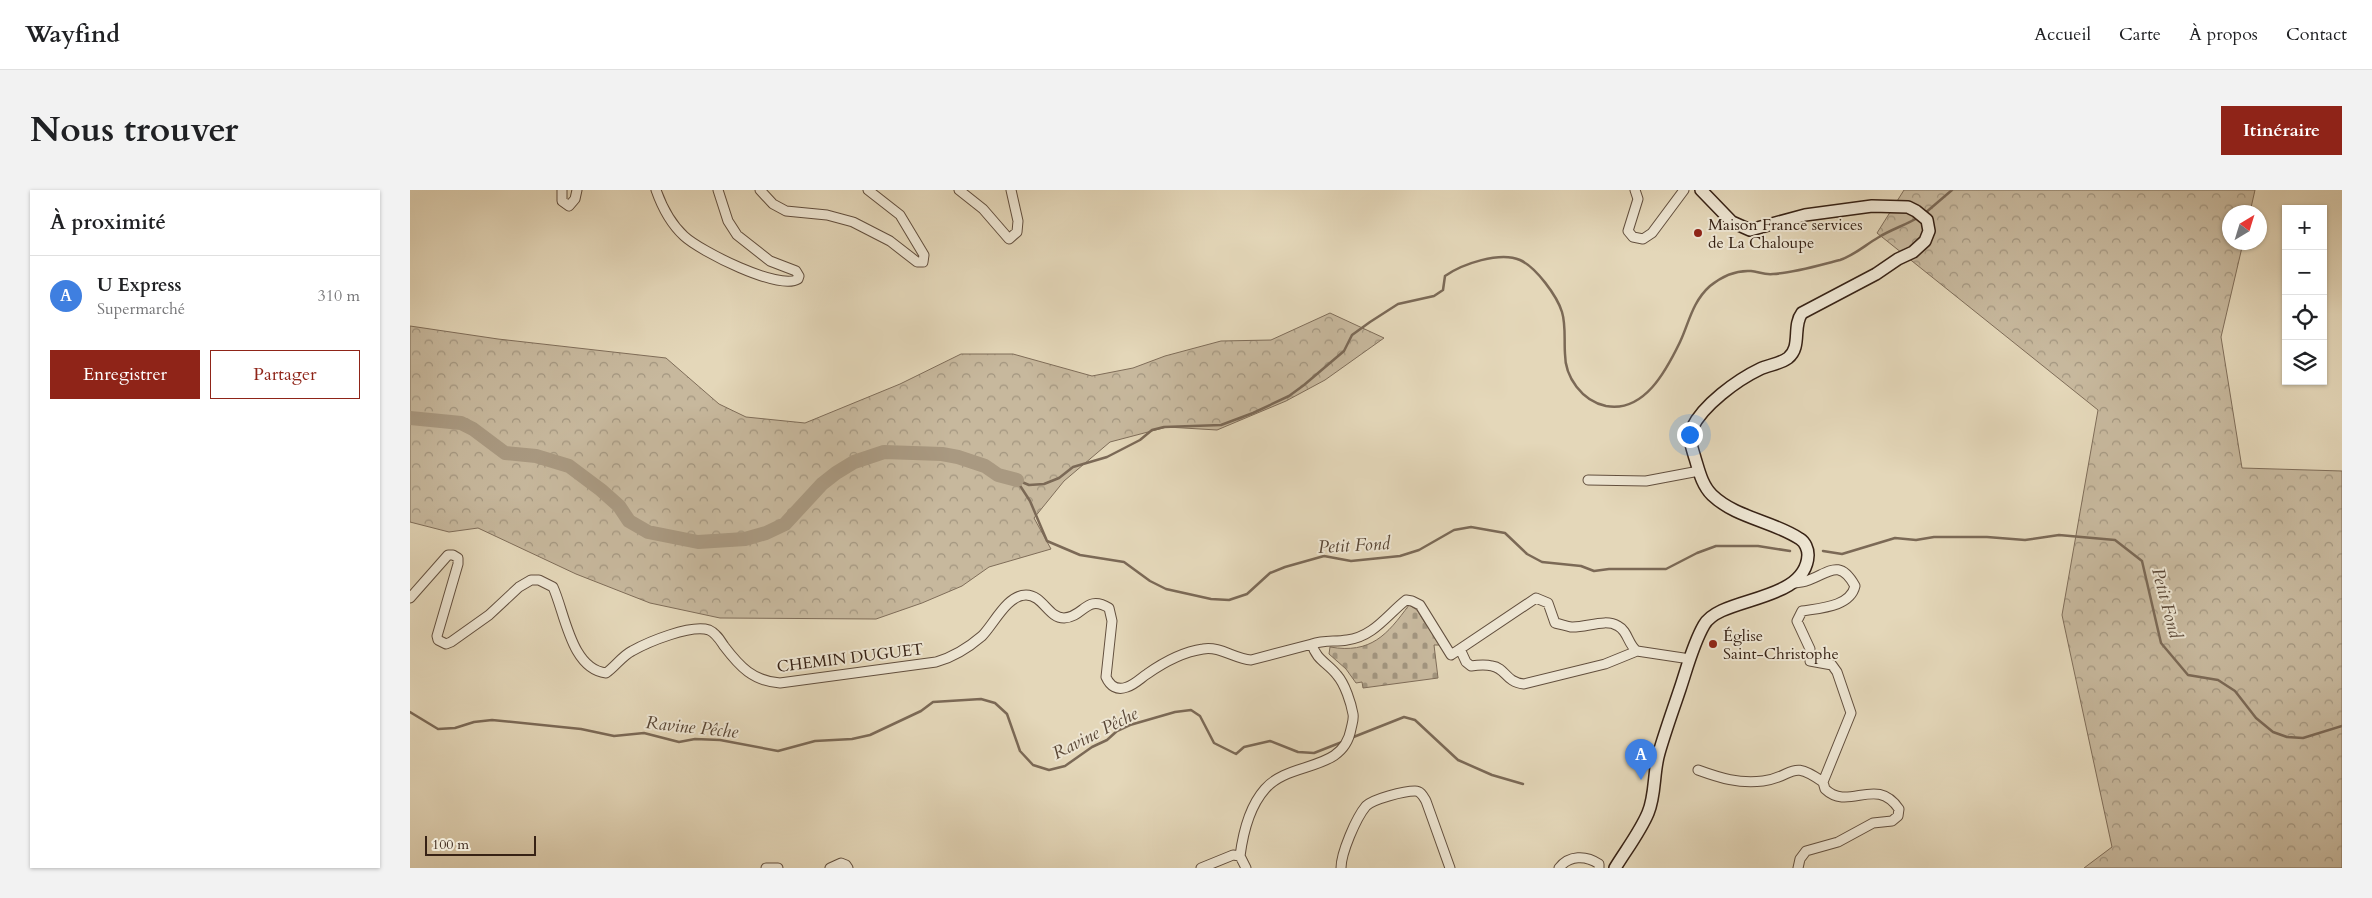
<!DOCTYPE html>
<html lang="fr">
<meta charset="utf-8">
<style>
body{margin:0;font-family:Cardo,serif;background:#f2f2f2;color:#202124}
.controls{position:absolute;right:15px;top:15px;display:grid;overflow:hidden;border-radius:0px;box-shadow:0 1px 4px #0004}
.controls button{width:45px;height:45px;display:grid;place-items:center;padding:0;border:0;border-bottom:1px solid #e0e0e0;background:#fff;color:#202124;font:25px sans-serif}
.compass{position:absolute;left:1812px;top:15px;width:45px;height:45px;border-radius:50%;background:#fff;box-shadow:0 1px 4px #0004;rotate:38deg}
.scale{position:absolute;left:15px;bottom:12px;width:111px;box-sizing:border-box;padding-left:5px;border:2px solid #372215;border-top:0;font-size:14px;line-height:18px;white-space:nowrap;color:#372215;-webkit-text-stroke:4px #ede5d2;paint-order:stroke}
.you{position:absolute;left:1279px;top:244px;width:18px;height:18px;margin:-12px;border:4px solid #fff;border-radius:50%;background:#1a73e8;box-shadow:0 0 0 8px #1a73e833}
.badge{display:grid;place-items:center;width:32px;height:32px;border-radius:50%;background:#8f2418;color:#fff;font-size:16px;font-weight:700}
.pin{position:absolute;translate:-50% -41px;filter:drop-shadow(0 1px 2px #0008)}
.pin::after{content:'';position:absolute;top:26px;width:18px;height:15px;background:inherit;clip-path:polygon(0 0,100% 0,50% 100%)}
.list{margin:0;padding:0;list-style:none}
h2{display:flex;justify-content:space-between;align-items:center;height:65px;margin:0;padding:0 20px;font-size:21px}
h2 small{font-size:16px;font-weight:400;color:#757577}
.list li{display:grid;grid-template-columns:32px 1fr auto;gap:15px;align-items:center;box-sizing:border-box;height:80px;padding:0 20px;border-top:1px solid #e0e0e0}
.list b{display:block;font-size:19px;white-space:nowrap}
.list p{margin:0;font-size:16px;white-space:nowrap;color:#757577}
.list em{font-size:16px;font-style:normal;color:#757577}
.actions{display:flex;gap:10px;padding:15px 20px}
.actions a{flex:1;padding:11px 0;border:1px solid #8f2418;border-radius:0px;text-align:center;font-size:18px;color:#8f2418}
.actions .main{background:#8f2418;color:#fff}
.icon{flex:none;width:28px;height:28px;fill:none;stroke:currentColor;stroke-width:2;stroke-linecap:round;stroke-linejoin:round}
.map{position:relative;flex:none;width:1932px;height:678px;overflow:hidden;border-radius:0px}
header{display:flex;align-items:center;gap:30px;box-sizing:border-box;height:70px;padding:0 25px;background:#fff;border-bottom:1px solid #e0e0e0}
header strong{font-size:24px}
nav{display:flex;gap:28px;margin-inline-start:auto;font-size:18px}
.intro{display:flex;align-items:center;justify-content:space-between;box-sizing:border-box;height:120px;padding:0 30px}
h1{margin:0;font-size:35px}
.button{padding:12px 22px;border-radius:0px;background:#8f2418;color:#fff;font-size:18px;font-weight:700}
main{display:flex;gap:30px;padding:0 30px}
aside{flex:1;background:#fff;border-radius:0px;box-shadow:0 1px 4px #0004}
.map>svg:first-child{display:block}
</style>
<header>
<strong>Wayfind</strong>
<nav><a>Accueil</a><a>Carte</a><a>À propos</a><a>Contact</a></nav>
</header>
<div class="intro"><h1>Nous trouver</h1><a class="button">Itinéraire</a></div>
<main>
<aside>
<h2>À proximité<small></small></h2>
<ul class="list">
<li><span class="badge" style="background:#3f7fe0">A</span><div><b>U Express</b><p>Supermarché</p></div><em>310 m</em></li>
</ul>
<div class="actions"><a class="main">Enregistrer</a><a>Partager</a></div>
</aside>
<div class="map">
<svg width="1932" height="678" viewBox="0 0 1932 678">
<defs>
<pattern id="forest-crowns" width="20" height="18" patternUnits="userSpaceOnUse" patternTransform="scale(1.25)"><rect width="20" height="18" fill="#c7b89d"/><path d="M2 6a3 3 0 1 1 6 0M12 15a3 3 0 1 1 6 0" fill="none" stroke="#a2957f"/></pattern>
<pattern id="cemetery-stones" width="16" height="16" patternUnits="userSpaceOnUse" patternTransform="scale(1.25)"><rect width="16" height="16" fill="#c7b89d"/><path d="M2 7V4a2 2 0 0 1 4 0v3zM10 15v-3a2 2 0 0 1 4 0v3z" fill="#a2957f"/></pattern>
</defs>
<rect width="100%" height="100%" fill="#e4d7b9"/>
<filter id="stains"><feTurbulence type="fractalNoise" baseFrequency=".004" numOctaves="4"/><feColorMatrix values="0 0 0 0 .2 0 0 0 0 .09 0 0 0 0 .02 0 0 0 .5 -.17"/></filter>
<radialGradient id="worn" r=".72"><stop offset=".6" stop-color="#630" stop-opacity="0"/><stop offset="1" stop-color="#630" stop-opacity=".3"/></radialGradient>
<path fill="url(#forest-crowns)" stroke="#7f6d59" d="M1494,0H1845L1840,22H1820V52L1833,53L1811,147L1832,278L1932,281V678H1674L1702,657L1652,425L1688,220L1467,43Z
M920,123L974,148L915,190L876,211L807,240L757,237L700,252L654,291L624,328L641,359L579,377L552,396L512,413L466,429L310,428L240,413L166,384L68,338L39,342L0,332V136L88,149L256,168L309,214L336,227L395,233L490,194L551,164H603L682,186L723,178L755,166L811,151L861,150Z"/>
<path fill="url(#cemetery-stones)" stroke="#7f6d59" d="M999,415L1007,420L1015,433L1017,432L1030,455H1024L1028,488L953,498L952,492L946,493L936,479L919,464L920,457C961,464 977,445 999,415Z"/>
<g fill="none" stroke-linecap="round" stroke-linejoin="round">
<path stroke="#7b6956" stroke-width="2.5" d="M1514,24L1542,0
M607,290L619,295L634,294L649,288L663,277L697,267L730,250L742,240L754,237L811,235L843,223L879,206L894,195L934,161L942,145L960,132L988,114L1024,106L1033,100L1035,86C1052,74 1090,61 1110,70C1126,77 1147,106 1152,122C1156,135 1154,150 1155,164C1155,187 1172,211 1196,216C1234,223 1256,181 1270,152C1279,133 1282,112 1300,96C1311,87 1326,80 1341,81C1349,82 1355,85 1363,84C1384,83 1410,75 1430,70C1445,65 1455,55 1469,47C1482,39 1496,35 1509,27
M607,291L620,311L637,351L670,365L714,372L740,391L756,399L801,409L819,410L837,404L860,383L875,377L914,366L941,371L990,366L1009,360L1044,340L1061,337L1095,343L1117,364L1132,372L1171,376L1184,381L1199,379H1256L1287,363L1306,356H1348L1380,361
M1413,361L1432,364L1485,348L1506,350L1524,347H1577L1615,350L1649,345L1705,350L1732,371L1751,453L1778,485L1808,490L1825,501L1846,528L1863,542L1877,547L1893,548L1932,536
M0,522L28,539L45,538L64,532L82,530L171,539L204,546L234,543L269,552L285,549L310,550L368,561L405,551L442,549L460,545L511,521L523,512L571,509L585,513L597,524L610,561L623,575L639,580L655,576L682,557L697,550L707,541L720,535L765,522L781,520L790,526L804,553L826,564L834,557L860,551L888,562L904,563L932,552
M941,548L994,527L1005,530L1048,570L1082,585L1113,594"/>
<path stroke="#a99981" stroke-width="14" d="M0,228L51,233L63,239L95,263L126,266L159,276L191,300L209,316L219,331L238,342L288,352L335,349L356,343L375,334L412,294L426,283L444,272L474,262L532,264L548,267L575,276L588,285L607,290"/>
<g stroke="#624f3e" stroke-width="11">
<path id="minor" d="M152,0V11L159,16L165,9L167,0
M246,0C252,17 261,34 274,46C290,61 369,101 388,89L389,86L386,81L360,71L327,45L318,31L308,0
M350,0L363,14L376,21L417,25L443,32L480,51L507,72H513L514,65L490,25L458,0
M549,0L573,19L599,49L607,42L608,31L601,0
M1225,0L1228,9L1218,41L1223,47L1233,49L1242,43L1274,0
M1178,290L1236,291L1289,281
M1380,394C1385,393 1391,392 1396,391C1418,384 1429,367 1445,396C1440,417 1410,418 1392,421L1387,431L1400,459V471L1422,475L1427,482L1441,523L1413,592
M0,408L38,365H43L48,368V374L27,446L28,450L36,454L41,452L79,425L109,397L121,390H129L143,397C155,423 161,479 196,483C205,477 212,466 222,461C238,452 281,434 299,440C306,443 310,450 314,456C330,477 343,491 370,493L526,472C544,467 558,458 572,446C584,434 597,405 616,405C633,405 638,428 654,428C674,427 676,404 699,418L702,431L696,487C700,496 707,501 717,497C724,495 731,488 737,484C754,472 772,462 793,459C810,456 825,469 841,470L902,454
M1050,459L1056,472L1061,476C1067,475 1075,474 1082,476C1096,478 1095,492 1114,494L1195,474L1227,461
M1288,580C1310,588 1329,594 1353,591C1385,587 1379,568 1413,592
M830,666C833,643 839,617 855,599C880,570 933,583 941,539C942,534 944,529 943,524C941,513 935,494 927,485C918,473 906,470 902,454C914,450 925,452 937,450C963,447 977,425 996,410L1002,411L1010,415L1041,465L1126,408L1138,413L1145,433C1150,434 1156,436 1161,437C1176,438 1195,428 1208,436C1218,441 1218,455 1227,461L1280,469
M356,678H368
M420,678L431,673L436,675L438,678
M791,678L823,665L830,666L836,678
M931,678C931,663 946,628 956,616C963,609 994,601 1005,601C1011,601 1013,606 1016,611L1040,678
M1149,678C1159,665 1176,665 1189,674V678
M1388,678L1390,669L1396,661L1428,652L1463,633L1482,631L1488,626L1489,619C1466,585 1439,622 1415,599L1413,592"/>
</g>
<g stroke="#372215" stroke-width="14">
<path id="secondary" d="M1205,678C1216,660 1230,642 1238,623C1246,604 1243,583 1249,563C1255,542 1263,520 1270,499C1277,478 1283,454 1294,435C1310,406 1396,413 1398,365C1398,359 1395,352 1390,349C1363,331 1326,328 1302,305C1292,295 1289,281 1285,268C1282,258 1278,248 1282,238C1293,215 1327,190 1350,179C1358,175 1370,174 1378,168C1392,157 1382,136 1392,123L1466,84L1488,69L1503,62L1515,51L1519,41L1517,30L1506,21L1498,17L1462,16L1395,25L1340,40L1322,32L1291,0"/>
</g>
<use href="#minor" stroke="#ede5d2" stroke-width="9"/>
<use href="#secondary" stroke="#ede5d2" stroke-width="11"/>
</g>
<g fill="#8f2418" stroke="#ede5d2" stroke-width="2">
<circle cx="1288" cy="43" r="5"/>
<circle cx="1303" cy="454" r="5"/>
</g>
<g text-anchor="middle" stroke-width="4" stroke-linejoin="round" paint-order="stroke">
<g font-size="16" fill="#372215" stroke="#ede5d2" text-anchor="start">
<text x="1298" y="40">Maison France services<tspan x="1298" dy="18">de La Chaloupe</tspan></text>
<text x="1313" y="451">Église<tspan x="1313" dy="18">Saint-Christophe</tspan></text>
</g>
<g font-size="16" fill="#372215" stroke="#ede5d2">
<text transform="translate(440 467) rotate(-7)" y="6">CHEMIN DUGUET</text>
</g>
<g font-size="18" font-style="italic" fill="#594635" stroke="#ede5d2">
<text transform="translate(944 355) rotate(-3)" y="6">Petit Fond</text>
<text transform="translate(1757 413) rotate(75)" y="6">Petit Fond</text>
<text transform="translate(282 537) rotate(6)" y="6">Ravine Pêche</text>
<text transform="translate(685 543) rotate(-27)" y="6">Ravine Pêche</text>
</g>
</g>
<rect width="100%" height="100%" filter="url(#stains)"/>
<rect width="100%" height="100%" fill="url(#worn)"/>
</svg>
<div class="controls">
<button>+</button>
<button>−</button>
<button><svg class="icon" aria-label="locate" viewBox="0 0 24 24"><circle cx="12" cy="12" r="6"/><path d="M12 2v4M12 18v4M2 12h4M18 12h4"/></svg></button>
<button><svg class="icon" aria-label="layers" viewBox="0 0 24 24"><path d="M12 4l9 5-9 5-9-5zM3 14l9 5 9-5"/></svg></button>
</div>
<svg class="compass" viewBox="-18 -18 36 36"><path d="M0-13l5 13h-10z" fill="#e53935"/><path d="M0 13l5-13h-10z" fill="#757577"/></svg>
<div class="scale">100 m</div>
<div class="you"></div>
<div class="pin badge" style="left:1231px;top:590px;background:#3f7fe0">A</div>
</div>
</main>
